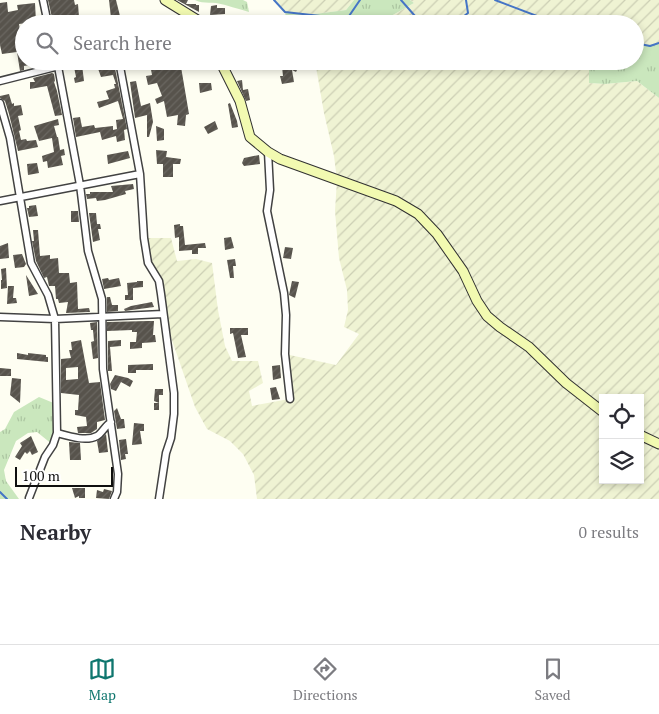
<!DOCTYPE html>
<style>
body{margin:0;font-family:"PT Serif",serif;background:#f2f2f3;color:#2b2b33}
.controls{position:absolute;right:15px;bottom:15px;display:grid;overflow:hidden;border-radius:0px;box-shadow:0 2px 8px #0003}
.controls button{width:45px;height:45px;display:grid;place-items:center;padding:0;border:0;border-bottom:1px solid #e1e1e2;background:#fff;color:#2b2b33;font:25px sans-serif}
.scale{position:absolute;left:15px;bottom:12px;width:98px;box-sizing:border-box;padding-left:5px;border:2px solid #0f0f0f;border-top:0;font-size:14px;line-height:18px;white-space:nowrap;color:#0f0f0f;-webkit-text-stroke:4px #fff;paint-order:stroke}
.list{margin:0;padding:0;list-style:none}
h2{display:flex;justify-content:space-between;align-items:center;height:65px;margin:0;padding:0 20px;font-size:21px}
h2 small{font-size:16px;font-weight:400;color:#7c7c81}
.icon{flex:none;width:28px;height:28px;fill:none;stroke:currentColor;stroke-width:2;stroke-linecap:round;stroke-linejoin:round}
.map{position:relative;flex:none;width:659px;height:499px;overflow:hidden}
.search{position:absolute;background:#fff;box-shadow:0 2px 8px #0003;left:15px;right:15px;top:15px;height:55px;display:flex;align-items:center;gap:12px;box-sizing:border-box;padding:0 18px;border-radius:28px;color:#7c7c81;font-size:19px}
.sheet{height:145px;background:#fff}
nav{display:flex;justify-content:space-around;align-items:center;box-sizing:border-box;height:70px;border-top:1px solid #e1e1e2;background:#fff;font-size:14px;color:#7c7c81}
nav a{display:grid;justify-items:center;gap:2px}
nav .on{color:#0f766e}
.map>svg:first-child{display:block}
.farmland{fill:url(#farmland-furrows);fill-rule:evenodd}
.grass{fill:url(#grass-tufts)}
.lines{fill:none;stroke-linecap:round;stroke-linejoin:round}
.stream{stroke:#4575c6;stroke-width:2}
.building{fill:url(#building-hatch);fill-rule:evenodd}
.street-casing{stroke:#424242;stroke-width:9}
.secondary-casing{stroke:#313131;stroke-width:11}
.street{stroke:#fff;stroke-width:6}
.secondary{stroke:#f2fab1;stroke-width:9}
</style>
<div class="map">
<svg width="659" height="499" viewBox="0 0 659 499">
<defs>
<pattern id="farmland-furrows" width="10" height="10" patternUnits="userSpaceOnUse" patternTransform="scale(1.25)"><rect width="10" height="10" fill="#eff3d3"/><path d="M-1 1l2-2M0 10L10 0M9 11l2-2" fill="none" stroke="#cccfb4"/></pattern>
<pattern id="grass-tufts" width="24" height="20" patternUnits="userSpaceOnUse" patternTransform="scale(1.25)"><rect width="24" height="20" fill="#cae7bd"/><path d="M3 7l-1-3M5 7V3M7 7l1-3M15 17l-1-3M17 17v-4M19 17l1-3" fill="none" stroke="#acc5a1"/></pattern>
<pattern id="building-hatch" width="6" height="6" patternUnits="userSpaceOnUse" patternTransform="scale(1.25)"><rect width="6" height="6" fill="#57534c"/><path d="M-1 1l2-2M0 6l6-6M5 7l2-2" fill="none" stroke="#6a6761"/></pattern>
</defs>
<rect width="100%" height="100%" fill="#fefef2"/>
<!-- farmland -->
<path class="farmland" d="M274 0H354L346 10 307 15 285 12Z
M410 0H659V43L650 46 635 43V24H558L548 21 549 24H377L414 3Z
M315 61H589V83L605 84 637 81 659 98V499H257L254 475 243 454 230 441 207 429 195 407 163 314 161 294 148 263 144 238H171L177 261 196 259 212 263 218 310 225 346 232 361H258L263 383 249 391 252 406 289 399 285 354 336 365 359 334 344 327 348 310 347 290 339 258 335 211 337 180 334 156 324 113ZM603 398H640V480H603Z"/>
<!-- grass -->
<path class="grass" d="M195 0H243L247 2 249 12C238 9 227 5 216 3 209 2 202 4 195 0Z
M354 0H410L414 3 377 24H287L285 12 307 15 346 10Z
M635 43 650 46 659 43V98L637 81 605 84 589 83V61H635Z
M39 397 56 404 53 445 37 432 28 433 16 441 4 470 6 481 19 499H0V432L5 429 14 412Z"/>
<g class="lines">
<!-- stream -->
<path class="stream" d="M274 0 285 12 347 19 360 0
M401 0 422 24
M495 0 558 24
M443 24 455 23 468 13 466 0
M635 43 650 46 659 43
M0 492 7 499"/>
</g>
<!-- building -->
<path class="building" d="M48 0H74L75 5 78 4 79 17 53 22Z
M109 0H116L122 24H95V22L111 18Z
M177 0H188L186 4H196V5H199V12Z
M7 2 8 12 18 10 17 5 35 3 36 22 19 24 21 37H16L19 50 24 49V61H41L42 65 35 67V64L24 66V70L20 71 17 52 2 54 0 45V3Z
M217 5V8H225V14L210 15 211 6Z
M236 15 249 19 247 24 235 22Z
M162 61H180L189 114 186 115 185 126 177 125 178 115 167 117 164 101 157 104 155 99 162 96 157 83 148 85 146 76 152 75 150 64Z
M103 62 104 66 114 63 127 129 124 130 125 140 117 142 116 136 102 140 100 132 76 137 73 118 80 117 82 127 94 125 95 128 113 126V130L117 129 116 120 123 119 118 101 99 108 97 102 109 99 106 91 115 88 114 84H116L113 75 101 77 96 63Z
M82 65 84 81 75 83 74 78 76 77 74 67Z
M299 66 296 72 292 70 294 82 282 84 280 76H283L282 67Z
M52 73 54 74 55 81 54 82 57 91 62 115 55 116 47 86 30 89V82H35L33 78Z
M242 80 243 90 248 89 250 100 246 101 237 81Z
M136 81 141 106 150 103 153 122 149 137H147V115L135 118 130 82Z
M199 83H211L212 90 200 93Z
M9 94 12 104 14 103V106L21 105 23 115 18 116 21 130 19 131 21 140 26 139 27 141 36 140 38 147 18 151 9 114 5 101 0 98V96Z
M230 103 237 121 238 127 232 128 228 104Z
M58 119 59 125 54 126 57 137H58L60 150 64 149 65 155 61 156 63 165 48 168 47 161 43 162 42 156 54 152 52 138 39 141 34 126Z
M215 121 218 129 208 134 204 127Z
M156 126 164 129V140L157 141Z
M156 150 167 151 166 157 181 159 180 164H173V177H163V164H157Z
M128 151 130 158 108 164 107 155Z
M259 155 260 164 244 166 242 163 244 158Z
M37 163 39 173 28 175 27 164Z
M133 184 134 189 125 191 126 194 105 200 97 201 96 198 87 199 86 194H90V192H113L111 186Z
M36 205 38 216 29 217 27 208H29V206Z
M71 211H78L79 222H71Z
M89 213H96L97 224H100L101 229H98L100 240 93 242Z
M180 224V226H183L185 245 205 243 206 248H198V254H192V250L179 251V237L175 238 174 225Z
M33 230H38L40 256 50 255V259L58 258 59 273H69L70 283 77 282 78 309 89 308 90 312 66 313 68 302 59 303 58 299H56L55 286H49L47 277 44 278 36 261 32 241H34Z
M231 237 234 248 225 250 224 238Z
M8 243 9 258 0 259V246Z
M285 247 293 248 291 259 283 258Z
M22 254 26 264 24 267 15 268 13 255Z
M235 259 236 266H233L234 278H230L227 260Z
M6 268 7 288 1 289V280H2L1 269Z
M26 275 38 294 29 296Z
M108 278 109 280 119 278 121 286 104 289 102 279Z
M137 281H143V287L133 288V300H125V295H128L127 283 137 282Z
M292 281 299 282 295 298 289 295Z
M8 286H14L13 298H16L17 303 7 304Z
M107 297H110L112 305H118V311L107 312Z
M152 302 154 307 125 311 124 309 131 306Z
M148 321H154L153 335H155L156 342 142 343V348L130 349V342H136L137 332H132V330L107 331V322Z
M97 322 98 358 93 359 91 342 94 341 93 330H91L90 323Z
M230 328H248V335H241L246 357 238 358 233 333 230 334Z
M81 340 89 383 100 382 105 420 97 422V429L91 433H78L77 427 87 426 86 417 75 415V410H78L79 395 61 393V359L71 358 69 350H72L71 342ZM78 367V379L66 380V368Z
M121 340V346L110 347 112 371H108V341Z
M17 353 28 355V353L46 355V357H48V362L17 359Z
M153 364V370H136V373H128V365Z
M280 365 281 378 273 380 272 366Z
M0 368 11 369V376H0Z
M115 375 128 378 133 381 130 387 121 382 116 391 111 389 110 384Z
M12 378 21 379 20 403 10 395Z
M276 387 280 399 272 400 270 388Z
M155 389H163V395H159V410H154V403H159L154 401Z
M117 408 121 419H124L125 428 117 429 114 411Z
M134 423 144 424V431H140L142 444 132 445Z
M106 434 108 452 99 453 97 441Z
M31 436 38 452 32 455 30 451 27 454 25 452 20 460 15 457 22 446 20 443Z
M126 439 128 454H125L126 459 121 460 119 440Z
M69 442 80 443 81 460H70Z
M72 488H85V498H79V496L75 498Z
M104 489 112 491 109 499 96 498 97 490 103 492Z"/>
<g class="lines">
<!-- street casing -->
<g class="street-casing">
<path id="street" d="M43 0 48 24
M57 61 80 185 88 251 102 299 103 369 118 474 117 492 114 499
M119 61 140 174 144 238 148 263 159 281 161 294 174 393V414L171 438 166 453 159 499
M0 81 79 61
M0 103 10 138 31 263 48 295 55 319 57 433 53 445 45 457 29 498
M268 152 270 190 267 211 284 293 286 315 285 354 290 399
M0 201 140 174
M0 317 55 319 163 314
M57 433C68 436 86 442 97 436 101 434 105 426 111 422"/>
</g>
<!-- secondary casing -->
<g class="secondary-casing">
<path id="secondary" d="M165 0 199 21 201 24
M220 61 240 101 250 137 268 152 280 159 396 201 418 214 437 234 463 271 477 301 487 316 500 327 529 347 566 383 603 412
M640 435 659 444"/>
</g>
<!-- street -->
<use href="#street" class="street"/>
<!-- secondary -->
<use href="#secondary" class="secondary"/>
</g>
</svg>
<div class="controls">
<button><svg class="icon" aria-label="locate" viewBox="0 0 24 24"><circle cx="12" cy="12" r="6"/><path d="M12 2v4M12 18v4M2 12h4M18 12h4"/></svg></button>
<button><svg class="icon" aria-label="layers" viewBox="0 0 24 24"><path d="M12 4l9 5-9 5-9-5zM3 14l9 5 9-5"/></svg></button>
</div>
<div class="scale">100 m</div>
<div class="search"><svg class="icon" aria-label="search" viewBox="0 0 24 24"><circle cx="10" cy="10" r="6"/><path d="M15 15l6 6"/></svg>Search here</div>
</div>
<section class="sheet">
<h2>Nearby<small>0 results</small></h2>
<ul class="list">
</ul>
</section>
<nav>
<a class="on"><svg class="icon" aria-label="map" viewBox="0 0 24 24"><path d="M3 6l6-2 6 2 6-2v14l-6 2-6-2-6 2zM9 4v14M15 6v14"/></svg>Map</a>
<a><svg class="icon" aria-label="directions" viewBox="0 0 24 24"><path d="M12 3l9 9-9 9-9-9zM9 14v-3h6M13 9l2 2-2 2"/></svg>Directions</a>
<a><svg class="icon" aria-label="saved" viewBox="0 0 24 24"><path d="M7 4h10v16l-5-4-5 4z"/></svg>Saved</a>
</nav>
